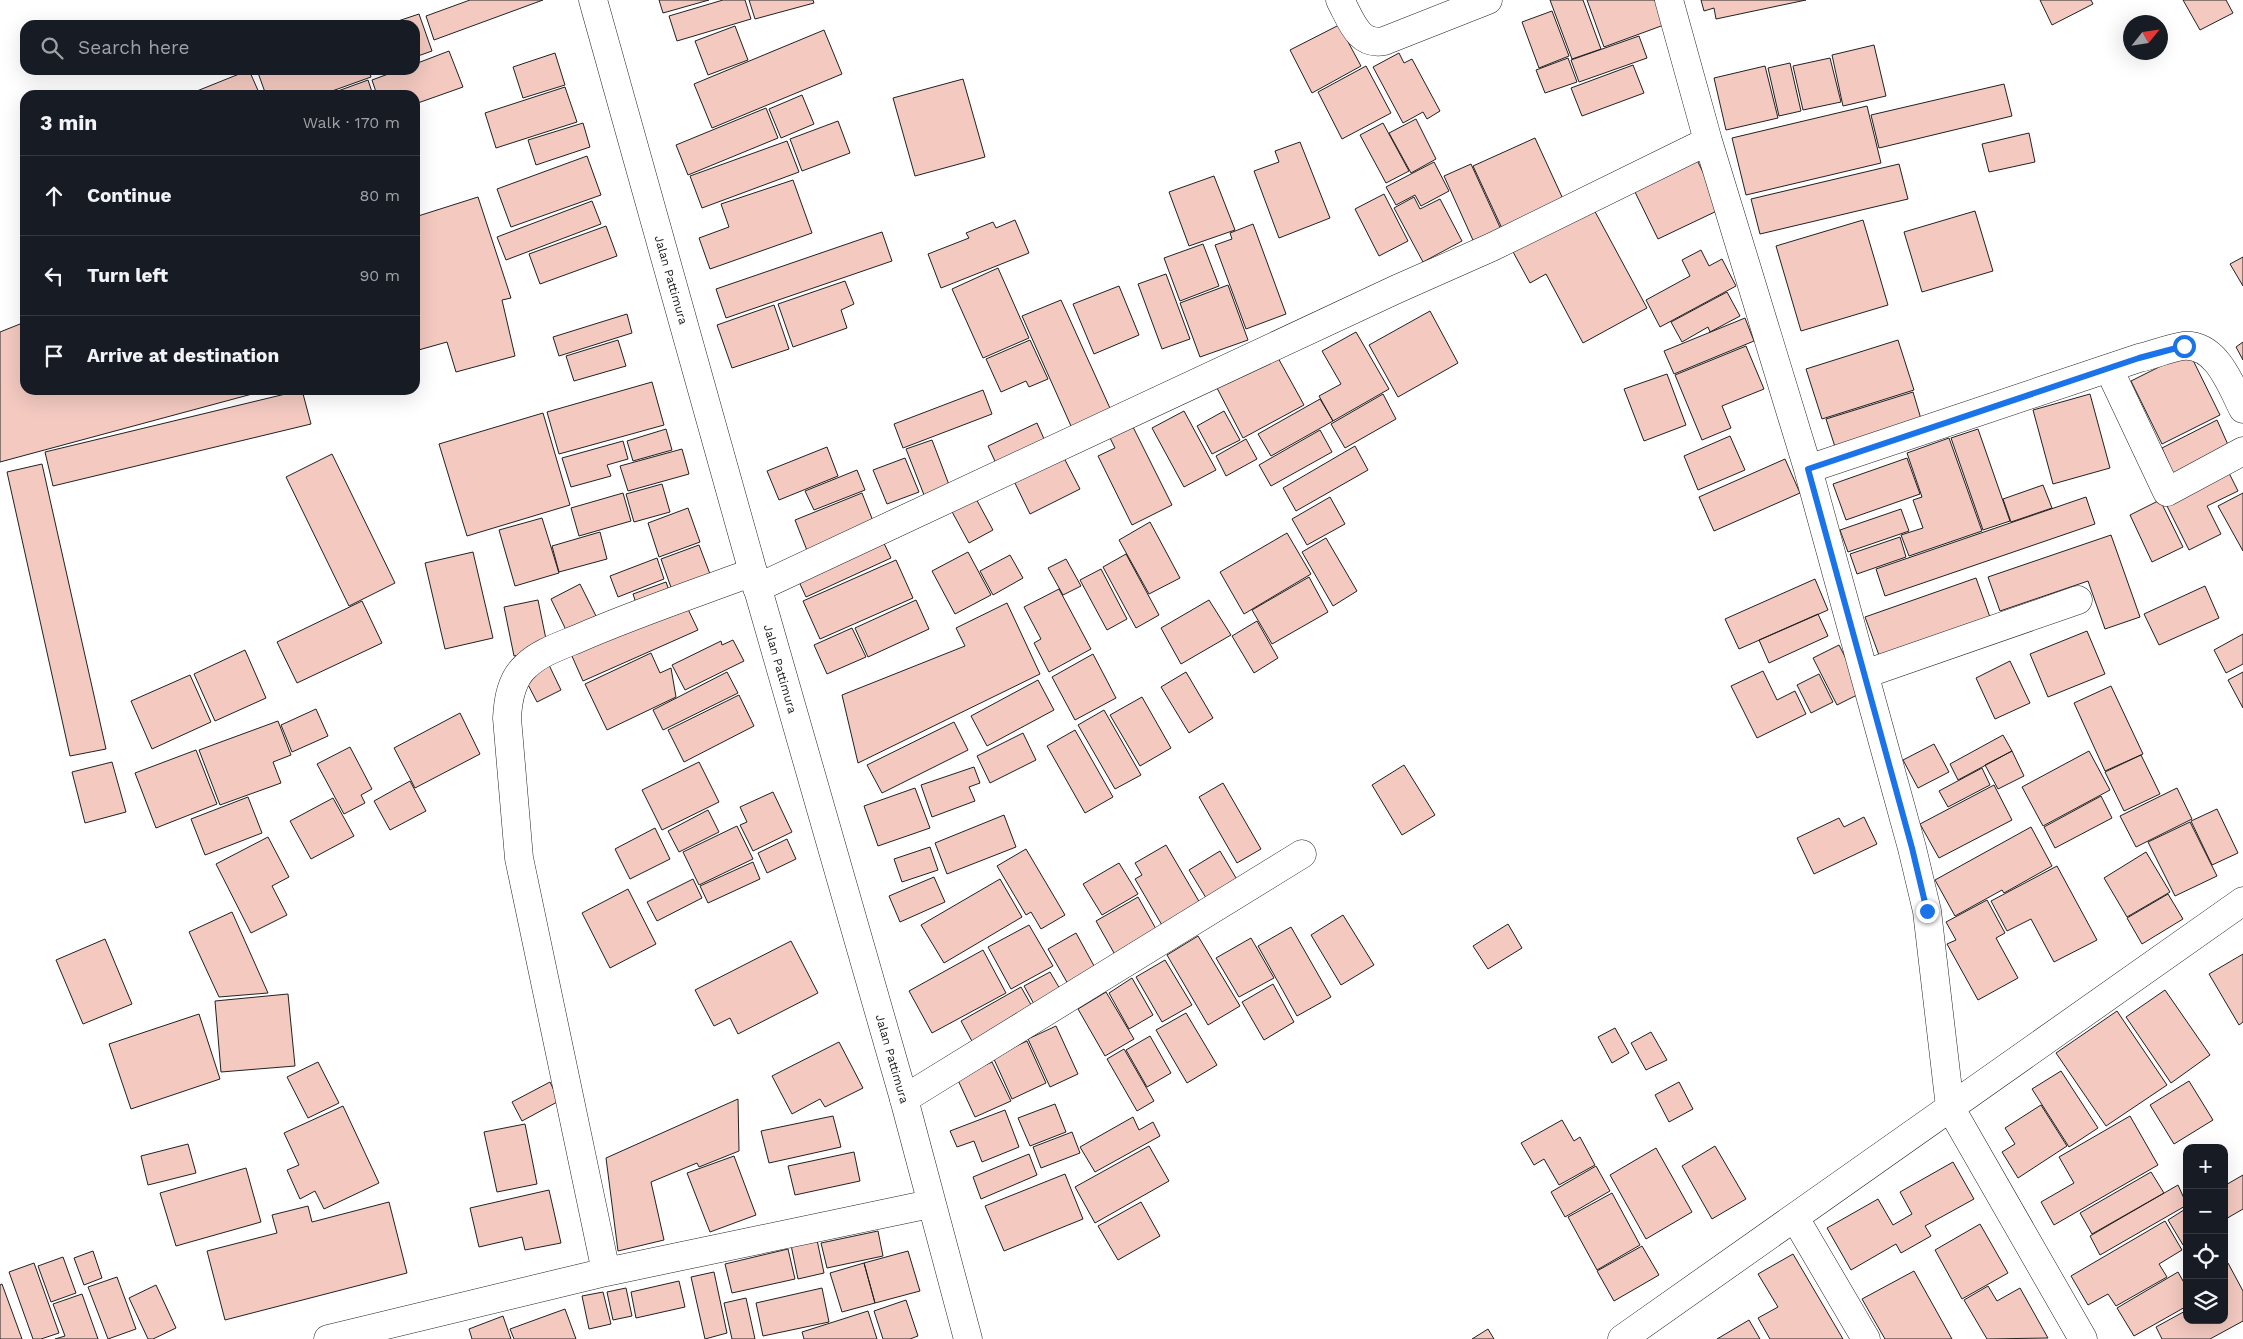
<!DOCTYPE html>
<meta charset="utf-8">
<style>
body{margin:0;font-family:"Work Sans",sans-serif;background:#20242c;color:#f1f3f6}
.controls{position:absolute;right:15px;bottom:15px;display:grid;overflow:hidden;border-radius:10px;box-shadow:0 5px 20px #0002}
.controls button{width:45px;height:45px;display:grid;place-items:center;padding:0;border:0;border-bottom:1px solid #363941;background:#171b24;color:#f1f3f6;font:25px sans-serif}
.compass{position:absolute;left:2123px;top:15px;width:45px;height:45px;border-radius:50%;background:#171b24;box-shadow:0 5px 20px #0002;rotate:60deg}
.stop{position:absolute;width:15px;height:15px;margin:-11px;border:4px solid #1a73e8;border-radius:50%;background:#fff}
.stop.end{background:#1a73e8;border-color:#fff;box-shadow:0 1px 5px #0008}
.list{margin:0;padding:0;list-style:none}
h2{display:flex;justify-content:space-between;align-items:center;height:65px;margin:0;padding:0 20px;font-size:21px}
h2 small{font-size:16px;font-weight:400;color:#9ea1a6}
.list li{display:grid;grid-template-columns:32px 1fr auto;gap:15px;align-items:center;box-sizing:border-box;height:80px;padding:0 20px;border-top:1px solid #363941}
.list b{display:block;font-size:19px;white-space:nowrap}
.list em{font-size:16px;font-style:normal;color:#9ea1a6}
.icon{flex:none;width:28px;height:28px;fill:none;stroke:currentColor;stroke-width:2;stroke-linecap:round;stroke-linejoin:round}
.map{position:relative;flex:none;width:2243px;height:1339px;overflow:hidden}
.search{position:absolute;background:#171b24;box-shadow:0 5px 20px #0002;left:20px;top:20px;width:400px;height:55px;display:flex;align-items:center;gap:12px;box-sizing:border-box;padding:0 18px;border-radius:15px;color:#9ea1a6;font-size:19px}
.panel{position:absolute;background:#171b24;box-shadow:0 5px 20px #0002;left:20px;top:90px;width:400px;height:305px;border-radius:15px}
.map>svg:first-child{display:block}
.building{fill:#f3c9c0;stroke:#222}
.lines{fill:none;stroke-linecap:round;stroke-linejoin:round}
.minor-casing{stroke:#222;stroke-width:29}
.trunk-casing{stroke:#222;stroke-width:29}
.minor{stroke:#fff;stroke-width:28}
.trunk{stroke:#fff;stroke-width:28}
.route{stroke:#1a73e8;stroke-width:6}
.labels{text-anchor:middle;stroke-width:4;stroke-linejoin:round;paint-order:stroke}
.street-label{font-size:12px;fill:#222;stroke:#fff}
</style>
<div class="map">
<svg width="2243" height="1339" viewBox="0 0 2243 1339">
<rect width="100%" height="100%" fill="#fff"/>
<!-- building -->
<path class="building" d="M470 0H543L434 40 426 16Z
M659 0H709L663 13Z
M723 0H745L751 19 677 41 669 16Z
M749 0H813L814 3 755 19Z
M1550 0H1583L1601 49 1572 59Z
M1587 0H1663L1672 22 1604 47Z
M1701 0H1806L1716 19 1714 8 1704 11Z
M2040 0H2091L2093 4 2052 25Z
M2183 0H2226L2233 13 2200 30Z
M1552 11 1569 56 1539 68 1522 22Z
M419 14 432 51 415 57V25H386Z
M1339 25 1361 66 1312 93 1290 50Z
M735 26 748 60 708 75 695 41Z
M824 30 842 74 712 128 694 84Z
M1639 36 1647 58 1579 82 1571 60Z
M1874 45 1886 96 1843 106 1832 55Z
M449 51 463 87 415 104V95H377L372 80 399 70H415V64Z
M555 53 565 85 523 98 513 67Z
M1399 53 1404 63 1412 59 1440 111 1427 119 1423 112 1403 123 1373 67Z
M1568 58 1577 82 1545 93 1536 70Z
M1830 58 1841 102 1803 110 1793 66Z
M1790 63 1801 111 1779 116 1768 68Z
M1633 65 1644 93 1582 116 1571 88Z
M1366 66 1391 113 1342 139 1318 92Z
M1765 66 1778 118 1726 130 1714 78Z
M249 70 260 95H187Z
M257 70H369L371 77 321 95H266Z
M963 79 985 157 915 176 893 98Z
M368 80 373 95H327Z
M2004 84 2012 116 1879 148 1871 115Z
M565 87 577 122 496 148 485 113Z
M802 95 814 124 781 138 769 109Z
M1867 106 1881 163 1746 195 1732 138Z
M766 108 778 138 688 175 676 145Z
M1416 119 1436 159 1411 173 1389 133Z
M838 121 850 153 802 171 790 139Z
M583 123 590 147 536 165 528 140Z
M1383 123 1409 171 1386 183 1360 135Z
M2029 133 2035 162 1989 172 1982 144Z
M1535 138 1563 199 1506 237 1473 166Z
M787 141 799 172 702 208 690 176Z
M1300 142 1330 218 1279 238 1254 171 1279 162 1275 151Z
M587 156 601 195 511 227 497 189Z
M1697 160 1721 209 1658 239 1634 190Z
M1434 162 1449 191 1421 206 1415 195 1396 205 1386 187Z
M1471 164 1504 236 1477 249 1444 176Z
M1899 164 1908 199 1760 234 1751 199Z
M1214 176 1235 230 1189 246 1169 192Z
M793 180 812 233 710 269 699 238 729 227 721 204Z
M1384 194 1408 241 1379 256 1355 209Z
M478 197 511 298 502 300 515 356 456 372 447 342 415 351V217Z
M1414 197 1420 209 1440 199 1462 241 1423 262 1394 208Z
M592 201 601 224 506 260 497 237Z
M1592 206 1647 308 1583 343 1546 274 1530 283 1512 250Z
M1975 211 1993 271 1922 292 1904 232Z
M1015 220 1029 253 941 288 928 254 969 238 966 233 993 222 996 228Z
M1863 220 1888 305 1801 331 1776 246Z
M1253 224 1286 314 1246 329 1215 245 1232 239 1230 233Z
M606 226 617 256 540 284 529 254Z
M882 232 892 261 726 318 716 289Z
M1203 244 1219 286 1180 301 1164 258Z
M1701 250 1709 266 1722 259 1736 286 1660 327 1646 300 1690 276 1682 260Z
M2243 257V286L2230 264Z
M998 268 1029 338 983 358 952 289Z
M1166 274 1190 339 1162 349 1138 284Z
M845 281 854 304 841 310 847 328 793 347 778 304Z
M1228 285 1248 340 1200 357 1180 303Z
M1119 286 1139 335 1094 354 1073 304Z
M1727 292 1740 316 1710 332 1708 327 1682 342 1671 322Z
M1061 300 1114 417 1075 435 1022 316Z
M774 305 789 349 732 368 717 325Z
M1430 311 1458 363 1398 397 1369 345Z
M627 314 632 333 559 356 553 337Z
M1745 318 1754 341 1674 374 1664 351Z
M25 322V390H267L0 462V332Z
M1356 332 1389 389 1333 421 1319 396 1341 384 1322 351Z
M618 340 626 366 574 381 566 356Z
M1030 340 1048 379 1029 387 1026 381 1001 392 986 359Z
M1898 340 1914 390 1822 419 1806 369Z
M2243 342V360L2236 347Z
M1746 346 1764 389 1722 406 1731 428 1702 440 1675 375Z
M2189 352 2220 415 2162 444 2131 381Z
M1277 356 1304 405 1243 438 1217 388Z
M1667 374 1686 425 1644 441 1624 389Z
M652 382 664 425 559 454 547 412Z
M302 390 311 424 53 486 45 452Z
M983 390 992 414 903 448 894 424Z
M1913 392 1924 429 1838 456 1826 419Z
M1383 394 1396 419 1345 448 1331 424Z
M2090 394 2110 468 2053 484 2033 410Z
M1320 399 1333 421 1271 456 1258 434Z
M1184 411 1216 470 1184 487 1152 428Z
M1224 411 1240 440 1212 454 1197 426Z
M543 413 570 505 467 536 439 444Z
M2217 420 2233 456 2177 483 2162 448Z
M1037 423 1048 448 999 470 988 446Z
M1131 423 1172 505 1132 525 1098 456 1115 448 1108 434Z
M666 429 672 450 633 461 627 441Z
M1978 429 2010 521 1983 530 1951 438Z
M1320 430 1332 452 1271 486 1259 465Z
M1730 436 1745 470 1698 490 1684 456Z
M1949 438 1982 531 1909 556 1901 535 1923 528 1913 500 1922 497 1907 453Z
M1246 439 1257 459 1226 476 1216 456Z
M932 440 951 490 926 500 906 449Z
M623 441 628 459 607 465 611 476 571 487 562 458Z
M1355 446 1368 470 1296 511 1283 488Z
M827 447 838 476 779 500 767 471Z
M682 449 689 474 628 491 620 466Z
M1061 452 1080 489 1030 514 1012 477Z
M332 454 395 583 349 606 286 477Z
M905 458 919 492 887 504 873 470Z
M1907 458 1920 494 1846 520 1833 484Z
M1785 459 1800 493 1714 531 1699 497Z
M42 464 106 749 70 756 7 472Z
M2226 467 2238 491 2207 506 2221 534 2189 550 2163 498Z
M857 470 865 490 814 510 805 491Z
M662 484 670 512 634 522 626 494Z
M2043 485 2052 508 2011 522 2003 499Z
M623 493 631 521 579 536 571 508Z
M862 493 875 526 808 553 795 520Z
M2243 493V551L2218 506Z
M974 495 993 530 969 543 950 508Z
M1330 497 1345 524 1307 545 1292 519Z
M2086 497 2095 524 1885 596 1876 569Z
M2160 500 2183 547 2152 562 2130 515Z
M688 508 700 542 659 557 648 523Z
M1901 509 1909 531 1848 552 1840 530Z
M542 518 559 573 515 586 499 530Z
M1150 522 1180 578 1149 594 1119 540Z
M600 532 607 559 559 572 552 546Z
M1287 533 1311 574 1244 614 1220 572Z
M880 535 891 558 806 597 795 573Z
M2111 535 2140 617 2105 629 2088 581 2000 611 1988 577Z
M1900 537 1906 557 1857 574 1850 554Z
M1326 538 1357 591 1333 606 1302 552Z
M699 545 713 582 674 596 661 559Z
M473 552 493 638 445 649 425 563Z
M968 552 991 595 955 614 932 571Z
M1126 554 1159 615 1136 628 1103 567Z
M1010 555 1023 578 993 595 980 571Z
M657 558 664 579 618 597 610 576Z
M1066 559 1081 586 1063 595 1048 568Z
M896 560 913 598 820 639 803 601Z
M1101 569 1127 619 1107 630 1080 580Z
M1309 577 1328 612 1272 644 1252 610Z
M1976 578 1991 620 1880 658 1865 617Z
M1815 579 1828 610 1739 649 1725 619Z
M666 582 671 596 638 609 633 594Z
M580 584 596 616 566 630 551 599Z
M2205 586 2219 618 2159 645 2144 614Z
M1059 589 1091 649 1049 672 1034 643 1041 639 1024 607Z
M538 600 548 649 514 656 504 607Z
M916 600 929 629 868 657 855 628Z
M1209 600 1231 635 1181 664 1161 628Z
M362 601 382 643 297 683 277 642Z
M685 603 698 630 583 681 571 654Z
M1007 603 1040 674 858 763 842 695 965 646 956 628Z
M1818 614 1828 636 1769 663 1759 640Z
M1257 621 1278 658 1254 673 1232 636Z
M852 628 866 657 827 674 814 645Z
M2087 631 2105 674 2048 697 2030 654Z
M2243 634V664L2226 673 2214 650Z
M733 640 744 661 685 690 672 665 721 641 722 645Z
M1839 645 1863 692 1837 705 1813 658Z
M245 650 266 698 215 721 194 674Z
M651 653 660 673 671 668 676 697 607 730 585 684Z
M1093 654 1116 698 1075 720 1052 677Z
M2010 661 2030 703 1995 719 1976 678Z
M549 665 561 690 537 702 524 677Z
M1763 671 1777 700 1795 691 1806 714 1757 738 1731 686Z
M727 672 738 693 663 730 653 710Z
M1186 672 1213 718 1189 733 1161 687Z
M2243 672V708L2228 680Z
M1819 674 1833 702 1811 713 1797 685Z
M190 675 211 722 152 749 131 701Z
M1038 680 1054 710 987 746 971 716Z
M2111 686 2143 754 2105 771 2074 703Z
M739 695 754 726 684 762 668 730Z
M1142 697 1171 748 1140 766 1110 715Z
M316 709 328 736 292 752 281 725Z
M1104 710 1141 775 1115 789 1078 725Z
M460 713 480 754 415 788 394 748Z
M278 721 291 755 273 762 281 783 220 805 199 750Z
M954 722 968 750 882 793 867 765Z
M1075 730 1113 797 1085 813 1047 746Z
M1023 733 1036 760 990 783 977 756Z
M2003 735 2012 751 1958 780 1950 764Z
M1934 744 1949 772 1918 788 1903 760Z
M350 747 372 789 361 795 365 803 344 814 317 764Z
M196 750 217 804 156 828 135 773Z
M2012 751 2024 776 1998 789 1985 765Z
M2089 751 2110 790 2043 826 2022 787Z
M2141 755 2160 794 2124 811 2105 772Z
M112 762 126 812 85 823 72 772Z
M699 762 719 802 662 830 642 790Z
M1404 765 1435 815 1402 835 1372 785Z
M974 767 980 783 969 787 975 801 932 817 921 785Z
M1982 768 1990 785 1948 807 1939 791Z
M410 781 426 811 390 830 374 801Z
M1223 783 1261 849 1237 863 1199 797Z
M1994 785 2012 820 1939 858 1920 824Z
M915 788 930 828 878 846 864 806Z
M2177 788 2192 819 2136 847 2120 816Z
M773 792 792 832 753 851 740 825 747 822 740 807Z
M2101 796 2112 818 2055 848 2044 827Z
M248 797 262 833 205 855 191 819Z
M333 798 354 836 311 859 290 821Z
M2217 809 2238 853 2212 865 2191 821Z
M708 810 719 832 679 852 668 831Z
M1004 815 1016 847 947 874 935 843Z
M1864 817 1877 844 1814 874 1797 838 1839 818 1844 827Z
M2190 822 2217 876 2175 896 2148 842Z
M737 826 753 859 699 885 683 852Z
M2031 827 2052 866 2004 893 2002 890 1955 916 1935 880Z
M655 828 670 859 630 879 615 849Z
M268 837 289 877 272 886 287 915 251 933 216 864Z
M787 839 796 859 767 873 758 853Z
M1166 845 1204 910 1166 932 1135 879 1142 875 1135 863Z
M930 847 938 870 902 882 894 859Z
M1026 849 1065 915 1041 929 1031 912 1026 915 997 866Z
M1220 851 1242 888 1211 906 1189 870Z
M2146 852 2170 892 2127 917 2104 878Z
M753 862 760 879 708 903 700 886Z
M1119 863 1138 894 1102 915 1083 884Z
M2057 866 2097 940 2054 962 2031 919 2007 931 1991 901Z
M934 877 945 902 900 922 889 896Z
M693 879 702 898 657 921 647 902Z
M1000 879 1022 917 944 963 921 925Z
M628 889 656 944 610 968 582 913Z
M2168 894 2183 919 2142 944 2127 918Z
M1138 897 1160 936 1118 960 1096 921Z
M1987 900 2005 933 1996 938 2018 978 1978 1000 1947 944 1956 940 1946 922Z
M232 912 268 993 219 997 189 932Z
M1343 915 1374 965 1341 985 1311 935Z
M1508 924 1522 948 1488 969 1473 946Z
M1029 925 1053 966 1011 989 988 947Z
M1291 927 1331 997 1297 1016 1258 946Z
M1076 933 1099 975 1072 991 1048 949Z
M1198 936 1240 1006 1208 1025 1167 955Z
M1251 938 1274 978 1239 997 1216 958Z
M105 939 132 1004 83 1024 56 960Z
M791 941 818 993 738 1034 730 1018 714 1026 695 990Z
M983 950 1006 993 932 1033 909 991Z
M2243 954V1022L2239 1025 2209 974Z
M1165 960 1192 1005 1162 1022 1136 977Z
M1050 972 1060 989 1034 1004 1024 986Z
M1132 978 1153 1015 1129 1029 1109 993Z
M1273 984 1294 1022 1264 1040 1242 1002Z
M1021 987 1034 1010 973 1043 961 1021Z
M2165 990 2210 1055 2171 1083 2126 1017Z
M1106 992 1134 1039 1105 1056 1078 1009Z
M288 994 295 1066 221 1072 215 1001Z
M2117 1011 2167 1085 2106 1126 2056 1053Z
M1186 1013 1217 1065 1187 1083 1156 1030Z
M199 1014 220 1079 131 1109 109 1044Z
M1056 1026 1078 1074 1050 1087 1028 1039Z
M1615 1028 1629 1053 1612 1063 1598 1037Z
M1651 1032 1667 1060 1646 1070 1631 1043Z
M1150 1036 1171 1073 1147 1087 1126 1050Z
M1027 1041 1046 1083 1012 1099 993 1057Z
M839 1042 863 1088 825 1107 820 1099 792 1114 772 1076Z
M1124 1049 1154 1101 1137 1111 1107 1059Z
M318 1062 339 1103 308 1118 287 1077Z
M992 1062 1011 1101 975 1117 957 1078Z
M2061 1071 2098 1128 2069 1147 2032 1089Z
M2189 1081 2213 1120 2174 1144 2150 1105Z
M550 1082 559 1101 522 1121 512 1102Z
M1679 1082 1693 1109 1669 1122 1655 1095Z
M738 1099 739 1151 699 1167 697 1163 651 1182 664 1240 618 1251 606 1158Z
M1055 1104 1066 1132 1030 1146 1018 1118Z
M2041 1105 2067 1146 2018 1178 2002 1152 2015 1144 2005 1128Z
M343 1106 379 1183 324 1209 315 1191 300 1199 287 1170 299 1165 284 1133Z
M1005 1110 1019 1147 982 1162 974 1141 957 1147 950 1131Z
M833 1116 841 1147 769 1163 761 1131Z
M2130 1116 2158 1165 2054 1225 2041 1202 2074 1183 2059 1157Z
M1133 1117 1139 1130 1153 1122 1160 1136 1095 1172 1080 1147Z
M1562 1120 1574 1141 1580 1137 1595 1165 1559 1185 1544 1159 1534 1165 1521 1143Z
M525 1124 537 1184 497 1192 484 1132Z
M1072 1132 1080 1153 1041 1168 1033 1147Z
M188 1144 196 1173 148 1185 141 1156Z
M1149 1146 1169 1181 1095 1223 1075 1187Z
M1715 1146 1746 1199 1712 1219 1682 1166Z
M1656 1148 1692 1212 1646 1239 1610 1175Z
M854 1152 860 1181 795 1195 788 1166Z
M1029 1154 1037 1175 981 1199 973 1177Z
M734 1156 756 1215 710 1232 687 1173Z
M1953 1162 1974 1199 1925 1226 1931 1236 1901 1253 1896 1244 1851 1270 1827 1228 1878 1199 1893 1225 1912 1214 1900 1192Z
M1596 1166 1610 1191 1565 1217 1551 1192Z
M246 1168 261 1222 176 1246 160 1193Z
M2151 1172 2164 1193 2092 1234 2080 1213Z
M1065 1174 1083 1219 1004 1251 985 1206Z
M2243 1175V1209L2224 1220V1186Z
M2178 1185 2187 1205 2100 1255 2090 1236Z
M549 1190 561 1243 525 1250 522 1237 479 1247 470 1208Z
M1612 1193 1640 1245 1597 1270 1568 1217Z
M389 1202 407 1273 225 1320 207 1251 277 1233 272 1215 308 1206 312 1222Z
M1141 1202 1160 1236 1118 1260 1098 1226Z
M2187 1208V1242L2183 1245 2168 1220Z
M2165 1221 2182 1250 2159 1264 2167 1277 2116 1306 2108 1294 2088 1305 2071 1276Z
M1980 1224 2008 1273 1962 1299 1935 1250Z
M878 1231 883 1256 827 1268 821 1243Z
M817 1240 824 1273 798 1279 791 1245Z
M1642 1246 1659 1275 1614 1301 1597 1271Z
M788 1249 795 1279 732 1293 725 1264Z
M93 1251 102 1278 84 1285 74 1258Z
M908 1251 920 1291 875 1303 864 1263Z
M1793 1254 1843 1339H1770L1758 1318 1778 1307 1758 1274Z
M63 1257 76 1293 51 1302 38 1266Z
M34 1263 59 1333 41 1339H33L9 1272Z
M864 1263 875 1303 842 1312 830 1273Z
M2228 1263 2243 1291V1321L2210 1339H2162L2156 1327 2187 1310V1320H2224V1265Z
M1914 1271 1952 1339H1885L1862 1299Z
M714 1272 727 1333 705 1339 691 1277Z
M2178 1272 2187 1288V1306L2134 1336 2117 1308Z
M117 1277 136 1329 108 1339 88 1287Z
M679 1281 685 1307 636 1318 631 1292Z
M2 1284 22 1339H0V1285Z
M156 1285 176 1328 153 1339H148L129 1298Z
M1988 1286 1997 1301 2020 1288 2048 1338 1987 1339 1964 1300Z
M626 1288 632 1316 613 1320 607 1292Z
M822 1288 829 1322 763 1336 756 1303Z
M603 1292 611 1324 589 1329 582 1296Z
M82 1294 98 1339H55L65 1336 53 1304Z
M746 1298 755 1339H732L724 1303Z
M906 1300 918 1336 910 1339H883L874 1311Z
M565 1309 576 1339H514L510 1329Z
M868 1311 877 1339H804L802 1332Z
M503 1316 511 1339H472L469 1329Z
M1749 1320 1760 1339H1717Z
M1488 1329 1494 1339H1472Z"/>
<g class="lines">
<!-- minor casing -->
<g class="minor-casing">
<path id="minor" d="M1340 0C1351 20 1358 46 1384 41L1488 0
M1669 0 1708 141 1808 469 1912 848 1927 911 1950 1107 2083 1339
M2109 369 2167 492 2243 451
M1808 469 2139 358C2153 355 2169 348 2183 346 2217 343 2231 386 2243 409
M757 588 1397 289 1492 247 1708 141
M1865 674 2078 600
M904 1099 1302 854
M1795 1218 1866 1339
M606 1272 519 858 507 718C508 700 511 679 526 666 539 653 560 646 577 639 634 614 694 594 753 572
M328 1339 606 1272 930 1204
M1622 1339 2243 901"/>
</g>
<!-- trunk casing -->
<g class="trunk-casing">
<path id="trunk" d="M593 0 753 572 904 1099 968 1339"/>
</g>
<!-- minor -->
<use href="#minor" class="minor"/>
<!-- trunk -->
<use href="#trunk" class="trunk"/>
</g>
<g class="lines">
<!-- route -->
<path class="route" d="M1927 911 1912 848 1808 469 2139 358 2184 346"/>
</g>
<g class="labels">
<!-- street labels -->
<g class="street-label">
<text transform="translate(671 280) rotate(74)" y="4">Jalan Pattimura</text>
<text transform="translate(780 669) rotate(74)" y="4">Jalan Pattimura</text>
<text transform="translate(892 1059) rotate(74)" y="4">Jalan Pattimura</text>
</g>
</g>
</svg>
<div class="controls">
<button>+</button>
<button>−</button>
<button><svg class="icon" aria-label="locate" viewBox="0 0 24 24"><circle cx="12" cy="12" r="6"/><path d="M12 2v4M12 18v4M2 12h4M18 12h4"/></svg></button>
<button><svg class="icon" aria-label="layers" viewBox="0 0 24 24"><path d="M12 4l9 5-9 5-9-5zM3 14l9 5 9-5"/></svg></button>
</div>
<svg class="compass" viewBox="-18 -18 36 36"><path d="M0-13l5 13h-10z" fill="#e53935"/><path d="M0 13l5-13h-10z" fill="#9ea1a6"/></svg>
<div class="stop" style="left:2184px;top:346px"></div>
<div class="stop end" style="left:1927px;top:911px"></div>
<div class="search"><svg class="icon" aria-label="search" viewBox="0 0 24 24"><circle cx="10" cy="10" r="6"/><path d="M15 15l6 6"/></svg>Search here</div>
<section class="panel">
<h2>3 min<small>Walk · 170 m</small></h2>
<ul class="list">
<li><svg class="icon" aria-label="ahead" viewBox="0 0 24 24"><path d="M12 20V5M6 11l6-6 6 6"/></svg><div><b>Continue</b></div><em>80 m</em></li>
<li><svg class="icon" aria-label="left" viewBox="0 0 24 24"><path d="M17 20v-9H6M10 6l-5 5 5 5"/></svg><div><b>Turn left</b></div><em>90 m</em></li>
<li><svg class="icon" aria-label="arrive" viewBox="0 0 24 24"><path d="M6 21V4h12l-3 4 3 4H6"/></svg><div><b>Arrive at destination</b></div></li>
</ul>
</section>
</div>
